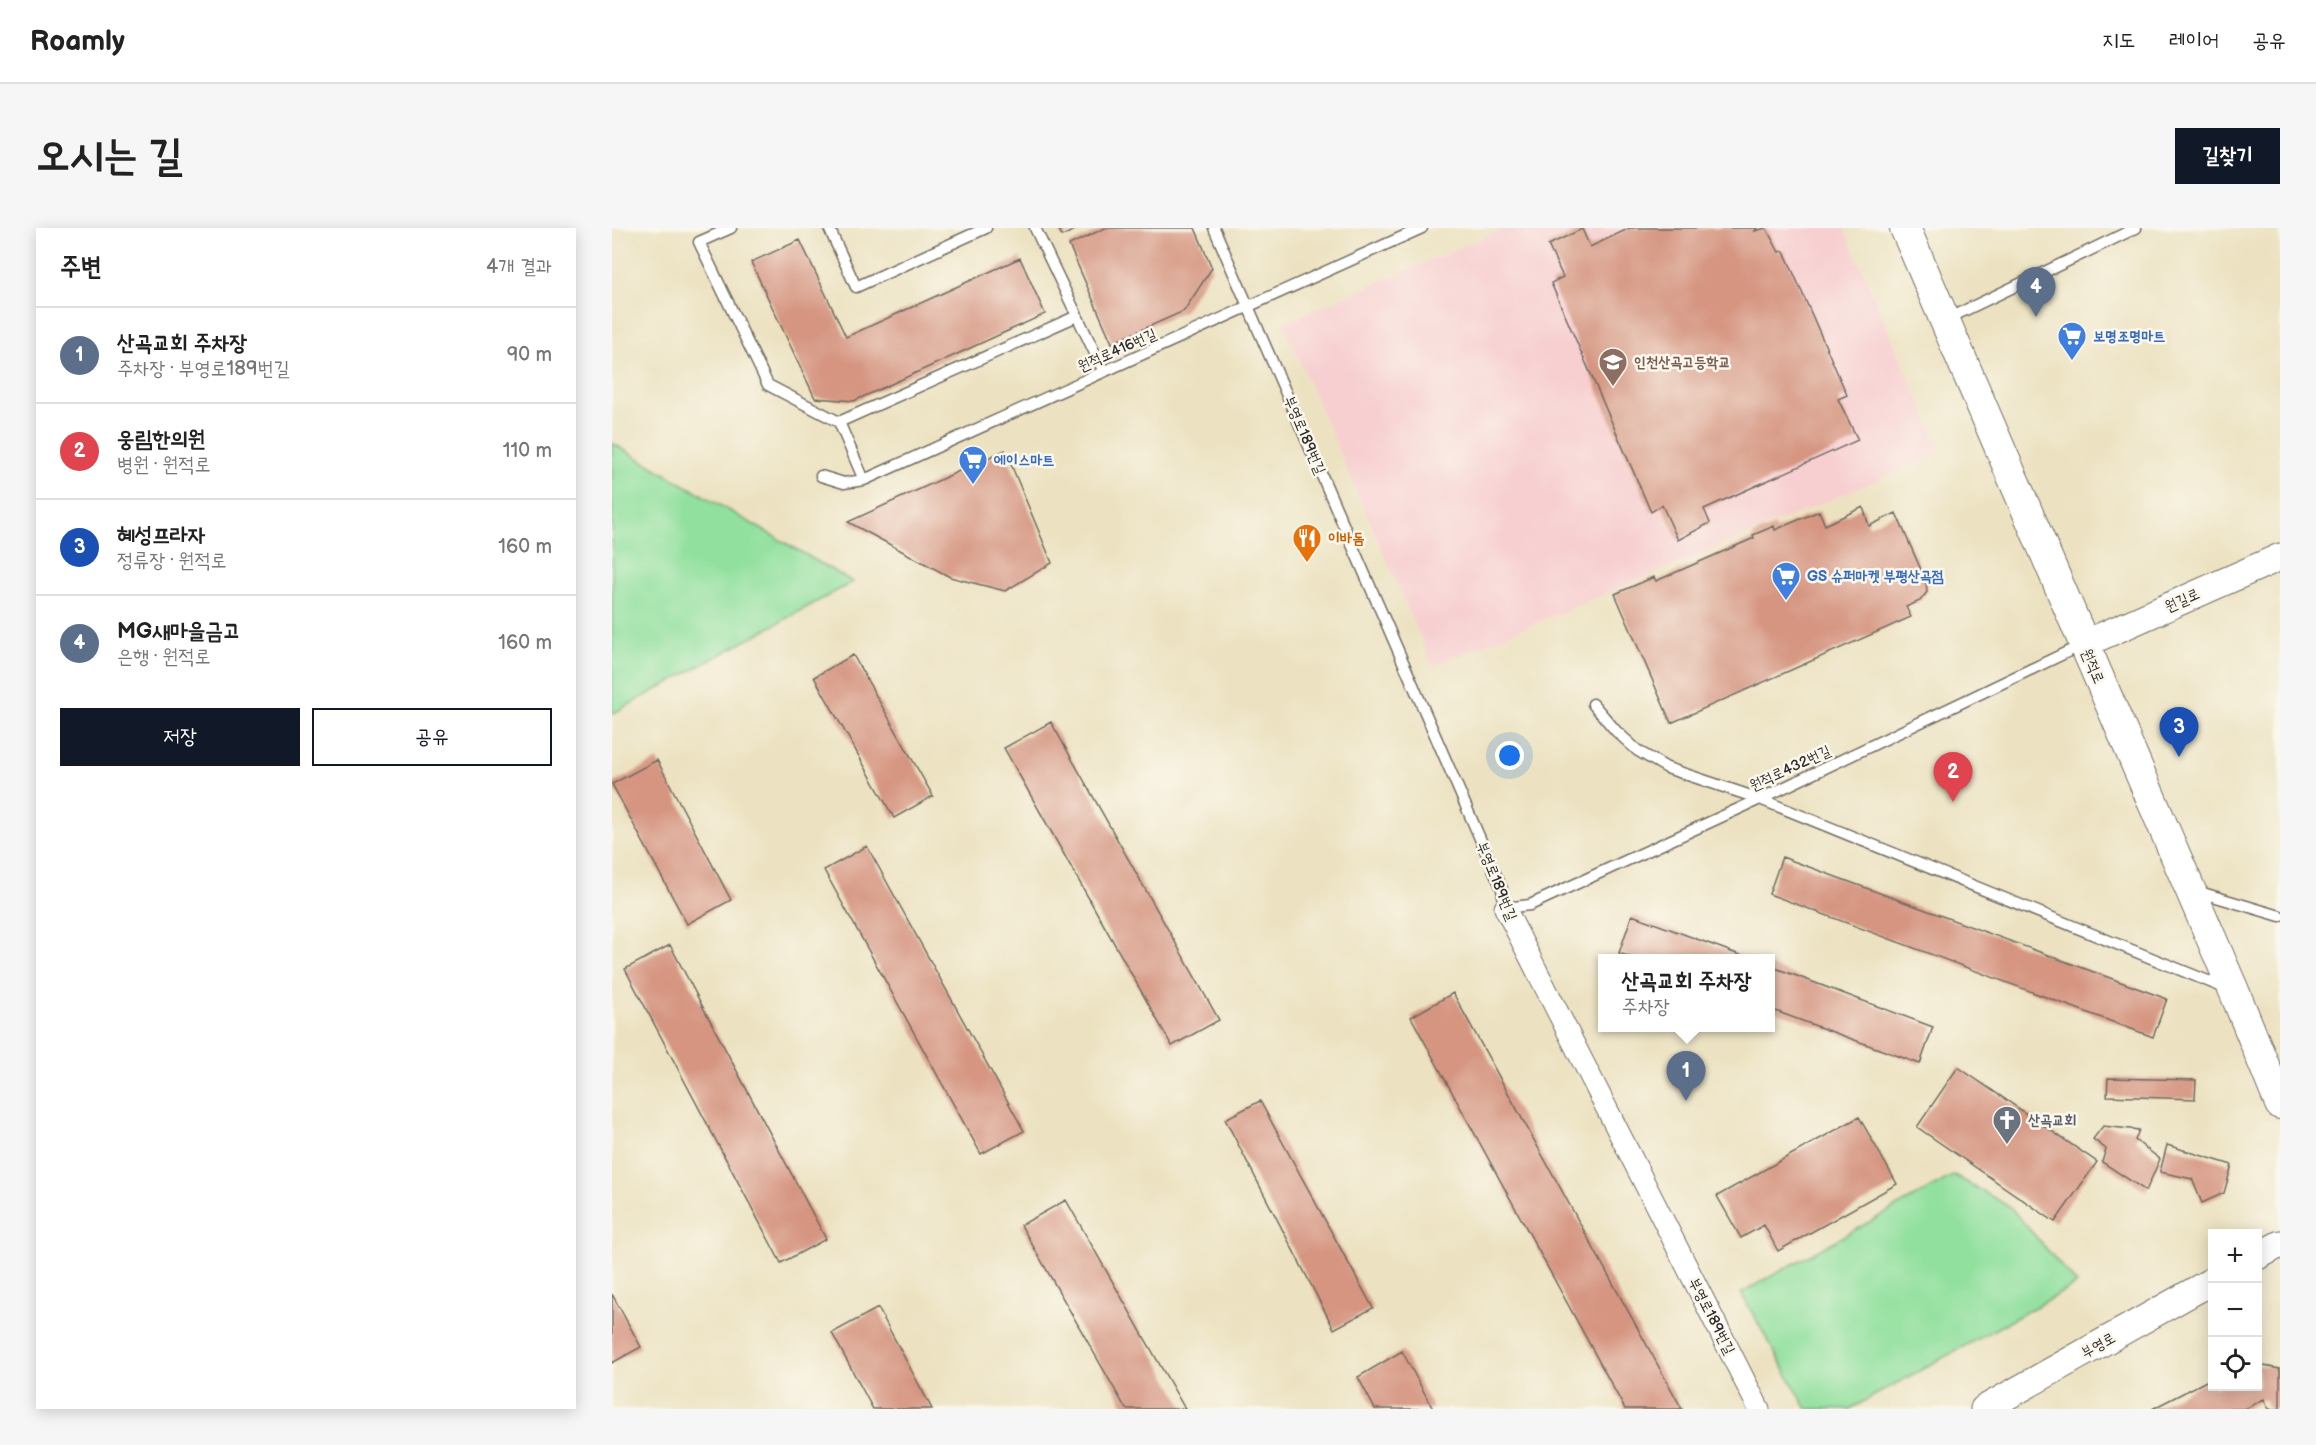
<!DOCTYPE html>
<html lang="ko">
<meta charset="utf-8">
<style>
body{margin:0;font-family:"Balsamiq Sans","Poor Story",sans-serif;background:#f6f6f6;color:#222}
.controls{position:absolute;right:18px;bottom:18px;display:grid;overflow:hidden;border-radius:0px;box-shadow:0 3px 15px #0003}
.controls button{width:54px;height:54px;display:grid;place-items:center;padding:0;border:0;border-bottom:2px solid #e0e0e0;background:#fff;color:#222;font:30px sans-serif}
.you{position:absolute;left:898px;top:528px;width:21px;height:21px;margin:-15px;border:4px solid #fff;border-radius:50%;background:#1a73e8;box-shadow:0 0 0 9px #1a73e833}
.badge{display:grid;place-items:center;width:39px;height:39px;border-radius:50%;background:#111827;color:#fff;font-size:20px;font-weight:700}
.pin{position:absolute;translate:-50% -50px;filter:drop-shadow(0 2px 3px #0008)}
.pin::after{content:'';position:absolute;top:32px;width:21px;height:18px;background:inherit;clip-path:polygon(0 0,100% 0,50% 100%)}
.popup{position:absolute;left:986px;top:726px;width:177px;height:78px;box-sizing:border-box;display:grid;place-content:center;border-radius:0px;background:#fff;filter:drop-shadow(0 2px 4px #0005);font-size:20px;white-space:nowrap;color:#767676}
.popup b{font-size:22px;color:#222}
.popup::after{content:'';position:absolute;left:50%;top:100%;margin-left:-12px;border:12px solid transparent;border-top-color:#fff}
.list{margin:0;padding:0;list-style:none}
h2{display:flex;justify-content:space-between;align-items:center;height:78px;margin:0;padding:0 24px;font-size:26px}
h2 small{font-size:20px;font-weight:400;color:#767676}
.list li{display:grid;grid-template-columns:39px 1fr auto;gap:18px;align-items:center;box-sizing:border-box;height:96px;padding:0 24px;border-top:2px solid #e0e0e0}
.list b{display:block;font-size:22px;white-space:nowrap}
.list p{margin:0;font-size:20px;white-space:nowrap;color:#767676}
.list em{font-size:20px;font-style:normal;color:#767676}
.actions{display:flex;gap:12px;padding:18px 24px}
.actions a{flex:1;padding:14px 0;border:2px solid #111827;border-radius:0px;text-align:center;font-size:21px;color:#111827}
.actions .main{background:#111827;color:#fff}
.icon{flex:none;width:33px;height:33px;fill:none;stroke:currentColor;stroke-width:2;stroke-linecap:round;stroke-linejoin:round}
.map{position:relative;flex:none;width:1668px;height:1181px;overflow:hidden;border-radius:0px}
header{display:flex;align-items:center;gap:36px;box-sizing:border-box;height:84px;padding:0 30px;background:#fff;border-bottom:2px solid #e0e0e0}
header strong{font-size:28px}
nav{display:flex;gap:33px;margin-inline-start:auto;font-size:21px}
.intro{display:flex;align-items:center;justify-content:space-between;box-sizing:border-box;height:144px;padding:0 36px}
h1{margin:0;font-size:42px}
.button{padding:15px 27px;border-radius:0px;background:#111827;color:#fff;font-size:21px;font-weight:700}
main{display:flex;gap:36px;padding:0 36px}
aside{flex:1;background:#fff;border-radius:0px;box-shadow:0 3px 15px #0003}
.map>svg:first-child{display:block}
.built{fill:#f7cfd0}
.green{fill:#91e09e;stroke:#5e8664;stroke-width:1.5}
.building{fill:#d59581}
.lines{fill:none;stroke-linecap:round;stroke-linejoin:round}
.service-casing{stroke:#6f6b60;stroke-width:13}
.minor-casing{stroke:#6f6b60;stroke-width:23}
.tertiary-casing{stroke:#6f6b60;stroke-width:29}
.secondary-casing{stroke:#6f6b60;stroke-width:32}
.service{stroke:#fff;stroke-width:10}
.minor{stroke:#fff;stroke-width:21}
.tertiary{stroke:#fff;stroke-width:27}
.secondary{stroke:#fff;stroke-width:30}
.labels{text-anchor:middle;stroke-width:5;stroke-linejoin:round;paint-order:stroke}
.shop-label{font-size:15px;font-weight:bold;fill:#366cbe;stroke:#fbf7ec;text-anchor:start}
.street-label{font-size:15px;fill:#2b2b2b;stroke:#fbf7ec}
.education-label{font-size:15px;font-weight:bold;fill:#785e54;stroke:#fbf7ec;text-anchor:start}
.food-label{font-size:15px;font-weight:bold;fill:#c56008;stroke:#fbf7ec;text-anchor:start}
.worship-label{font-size:15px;font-weight:bold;fill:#5b616d;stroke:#fbf7ec;text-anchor:start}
</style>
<header>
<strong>Roamly</strong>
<nav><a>지도</a><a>레이어</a><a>공유</a></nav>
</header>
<div class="intro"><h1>오시는 길</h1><a class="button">길찾기</a></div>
<main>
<aside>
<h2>주변<small>4개 결과</small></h2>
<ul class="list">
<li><span class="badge" style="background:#5c6f8a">1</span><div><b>산곡교회 주차장</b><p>주차장 · 부영로189번길</p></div><em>90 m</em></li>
<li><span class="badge" style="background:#e0444e">2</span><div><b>웅림한의원</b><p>병원 · 원적로</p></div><em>110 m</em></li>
<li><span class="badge" style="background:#1a4fb4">3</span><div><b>혜성프라자</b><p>정류장 · 원적로</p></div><em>160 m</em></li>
<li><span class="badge" style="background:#5c6f8a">4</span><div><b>MG새마을금고</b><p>은행 · 원적로</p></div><em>160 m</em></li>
</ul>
<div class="actions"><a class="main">저장</a><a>공유</a></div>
</aside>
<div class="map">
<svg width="1668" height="1181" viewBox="0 0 1668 1181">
<rect width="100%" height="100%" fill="#fbf7ec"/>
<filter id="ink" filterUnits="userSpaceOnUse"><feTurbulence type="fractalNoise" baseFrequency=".0167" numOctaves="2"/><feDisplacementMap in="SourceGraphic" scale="12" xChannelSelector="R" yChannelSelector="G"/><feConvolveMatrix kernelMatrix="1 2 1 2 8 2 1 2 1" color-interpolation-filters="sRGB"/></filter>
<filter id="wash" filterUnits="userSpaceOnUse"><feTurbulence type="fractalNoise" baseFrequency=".008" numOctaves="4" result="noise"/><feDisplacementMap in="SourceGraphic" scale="24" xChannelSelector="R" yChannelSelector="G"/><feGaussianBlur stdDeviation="1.35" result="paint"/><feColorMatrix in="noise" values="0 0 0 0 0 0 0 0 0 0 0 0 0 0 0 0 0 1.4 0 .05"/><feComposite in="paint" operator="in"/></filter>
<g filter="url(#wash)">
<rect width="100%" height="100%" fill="#ece2c1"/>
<!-- built -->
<path class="built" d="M895 0H1232L1330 225 821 438 671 95Z"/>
<!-- green -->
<path class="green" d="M0 215 241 354 0 486Z
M1342 947 1398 979 1465 1056 1238 1181H1195L1129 1065Z"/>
<g id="blocks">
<!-- building -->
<path class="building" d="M446 0H467L450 8Z
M493 0H583L600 40 572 83 500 115 457 17Z
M1018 0H1145L1143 3 1154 0 1167 24 1172 23 1235 167 1226 171 1246 212 1092 281 1098 295 1066 312 1050 277 1039 284 939 55 951 49 936 17 970 1 978 19Z
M188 12 234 109 408 30 433 86 242 173 203 170 139 34Z
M393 222 440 335 393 363 338 349 236 294Z
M1251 279 1257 298 1284 285 1314 353 1315 364 1308 373 1294 379 1299 389 1059 495 1003 366 1042 349 1044 353 1142 310 1141 307 1162 298 1163 302 1207 283 1213 297Z
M241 427 321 568 282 590 202 449Z
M439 494 607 792 560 818 392 520Z
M45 532 119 672 75 696 0 556Z
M255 618 412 903 369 926 212 642Z
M1170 629 1555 771 1541 809 1157 666Z
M1020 687 1136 730H1022L1007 725Z
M58 717 214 1011 169 1035 13 741Z
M1158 738 1321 799 1308 836 1158 781Z
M841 765 1070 1181H1013L799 789Z
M1346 839 1485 934 1443 994 1305 899Z
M1496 850 1584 852 1583 871 1495 868Z
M648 873 761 1080 722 1101 613 891Z
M1247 889 1285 956 1166 1023 1152 997 1129 1010 1105 968Z
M1491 898 1527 902 1523 912 1548 931 1534 963 1490 934 1494 921 1481 911Z
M1555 917 1620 937 1612 965 1590 975 1580 951 1548 944Z
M454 972 573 1181H514L409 997Z
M0 1066 29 1119 0 1135Z
M266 1080 320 1181H261L220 1105Z
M790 1123 821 1181H763L746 1149Z
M1646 1137 1668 1141V1181H1657L1652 1171 1633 1181H1540L1600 1150V1158H1646Z"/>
</g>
</g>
<g filter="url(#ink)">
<use href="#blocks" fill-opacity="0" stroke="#6f6b60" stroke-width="1.5"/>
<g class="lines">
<!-- service casing -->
<g class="service-casing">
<path id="service" d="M119 0 87 14 156 157 227 194 252 252
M217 0 244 59 374 0
M423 0 492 144
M602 0 890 661 893 680 918 677 1148 571 1472 416
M1335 91 1524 0
M227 194 465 88
M209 248 232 255 252 252 810 0
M981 476 1004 503 1026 523 1055 540 1148 571 1613 760
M1584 663 1668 688"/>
</g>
<!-- minor casing -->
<g class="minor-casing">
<path id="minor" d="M893 680 1147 1181"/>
</g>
<!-- tertiary casing -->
<g class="tertiary-casing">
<path id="tertiary" d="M1472 416 1668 329
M1646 1028 1668 1016
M1372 1181 1600 1053"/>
</g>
<!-- secondary casing -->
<g class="secondary-casing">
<path id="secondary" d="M1293 0 1622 763 1668 876"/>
</g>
<!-- service -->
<use href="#service" class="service"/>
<!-- minor -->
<use href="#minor" class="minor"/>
<!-- tertiary -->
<use href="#tertiary" class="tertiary"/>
<!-- secondary -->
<use href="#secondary" class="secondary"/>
</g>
</g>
<!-- icons -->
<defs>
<g id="supermarket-pin" transform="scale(1.5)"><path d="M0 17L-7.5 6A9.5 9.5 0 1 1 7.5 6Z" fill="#3f7fe0" stroke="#fbf7ec"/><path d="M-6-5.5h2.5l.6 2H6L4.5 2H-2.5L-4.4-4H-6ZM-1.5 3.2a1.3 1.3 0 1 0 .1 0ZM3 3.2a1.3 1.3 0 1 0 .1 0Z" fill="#fff"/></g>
<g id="school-pin" transform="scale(1.5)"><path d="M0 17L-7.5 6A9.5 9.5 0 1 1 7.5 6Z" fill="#8d6e63" stroke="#fbf7ec"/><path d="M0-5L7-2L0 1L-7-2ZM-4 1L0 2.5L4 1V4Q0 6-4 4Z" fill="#fff"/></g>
<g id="restaurant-pin" transform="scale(1.5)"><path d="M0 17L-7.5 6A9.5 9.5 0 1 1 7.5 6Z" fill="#e8710a" stroke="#fbf7ec"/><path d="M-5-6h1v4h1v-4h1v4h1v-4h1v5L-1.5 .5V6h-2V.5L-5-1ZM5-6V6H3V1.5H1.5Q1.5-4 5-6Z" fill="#fff"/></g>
<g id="church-pin" transform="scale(1.5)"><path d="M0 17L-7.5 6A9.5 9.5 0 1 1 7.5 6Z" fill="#6b7280" stroke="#fbf7ec"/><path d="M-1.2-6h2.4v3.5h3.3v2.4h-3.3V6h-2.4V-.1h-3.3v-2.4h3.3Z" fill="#fff"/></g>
</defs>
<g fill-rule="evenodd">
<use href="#supermarket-pin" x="1460" y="108"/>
<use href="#school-pin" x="1001" y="134"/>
<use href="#supermarket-pin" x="361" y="232"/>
<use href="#restaurant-pin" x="695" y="310"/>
<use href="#supermarket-pin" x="1174" y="348"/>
<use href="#church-pin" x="1395" y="892"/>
</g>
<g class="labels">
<!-- shop labels -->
<g class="shop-label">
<text x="1481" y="113">보명조명마트</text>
<text x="382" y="237">에이스마트</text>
<text x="1195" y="353">GS 슈퍼마켓 부평산곡점</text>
</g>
<!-- street labels -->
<g class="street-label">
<text transform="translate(505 122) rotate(-24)" y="5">원적로416번길</text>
<text transform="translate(693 207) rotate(67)" y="5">부영로189번길</text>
<text transform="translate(1570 372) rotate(-24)" y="5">원길로</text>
<text transform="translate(1481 438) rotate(67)" y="5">원적로</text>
<text transform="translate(1178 540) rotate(-25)" y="5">원적로432번길</text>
<text transform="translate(885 653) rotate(68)" y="5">부영로189번길</text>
<text transform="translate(1100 1088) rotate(63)" y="5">부영로189번길</text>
<text transform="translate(1486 1117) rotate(-29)" y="5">부영로</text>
</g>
<!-- education labels -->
<g class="education-label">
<text x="1022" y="139">인천산곡고등학교</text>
</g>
<!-- food labels -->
<g class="food-label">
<text x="716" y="315">이바돔</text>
</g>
<!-- worship labels -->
<g class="worship-label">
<text x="1416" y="897">산곡교회</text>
</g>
</g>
</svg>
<div class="controls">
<button>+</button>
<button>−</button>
<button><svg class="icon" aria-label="locate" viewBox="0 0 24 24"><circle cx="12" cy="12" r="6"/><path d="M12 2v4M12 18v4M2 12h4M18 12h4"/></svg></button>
</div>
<div class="you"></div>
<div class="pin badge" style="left:1074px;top:873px;background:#5c6f8a">1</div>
<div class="popup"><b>산곡교회 주차장</b>주차장</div>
<div class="pin badge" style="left:1341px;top:574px;background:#e0444e">2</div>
<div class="pin badge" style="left:1567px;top:529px;background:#1a4fb4">3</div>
<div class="pin badge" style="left:1424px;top:89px;background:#5c6f8a">4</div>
</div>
</main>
